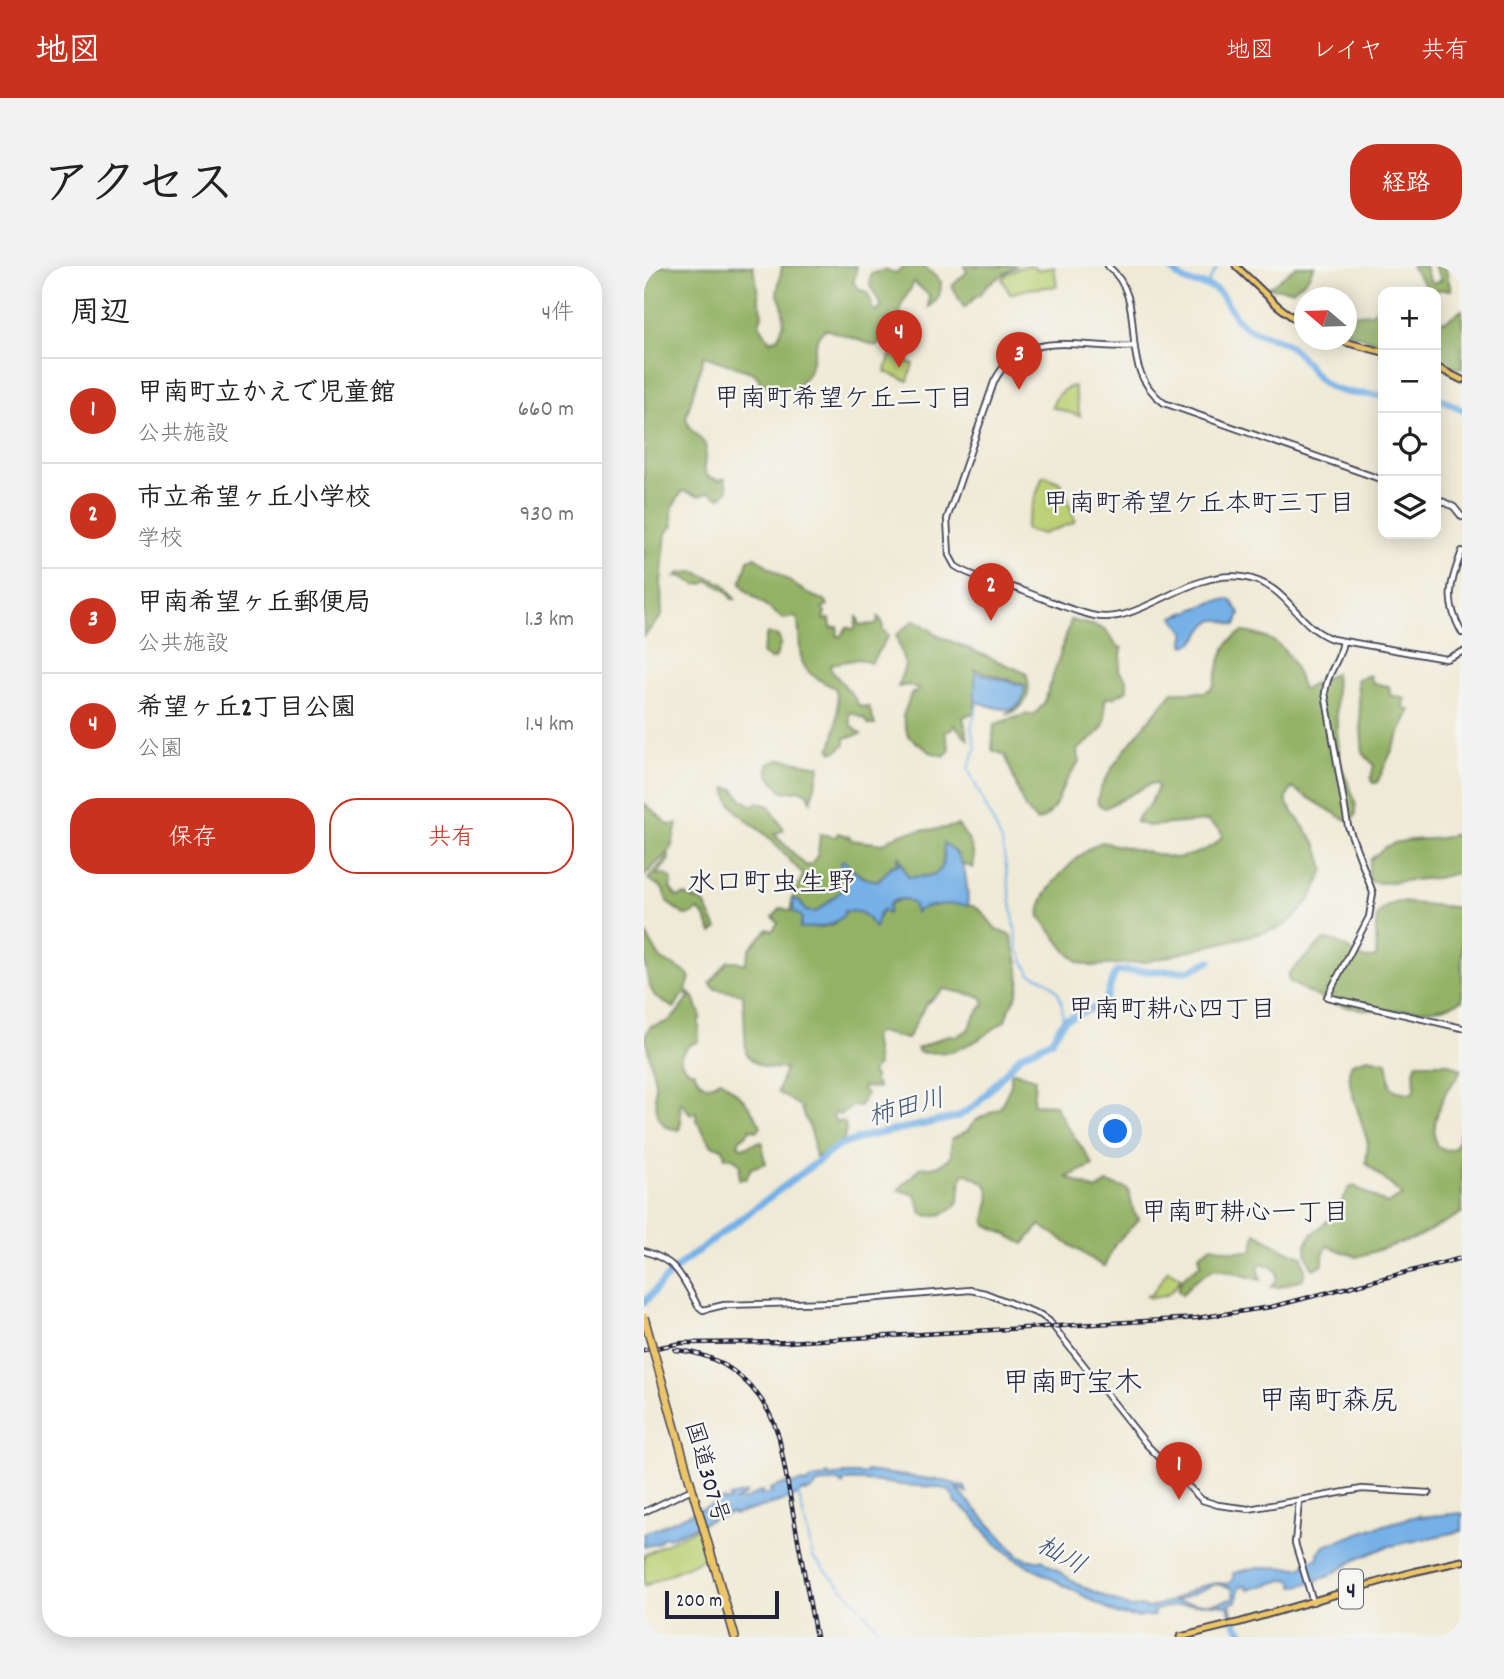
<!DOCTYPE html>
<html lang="ja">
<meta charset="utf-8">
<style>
body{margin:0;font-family:Dekko,"Klee One",sans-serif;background:#f2f2f2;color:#222}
.controls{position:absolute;right:21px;top:21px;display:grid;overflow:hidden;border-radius:14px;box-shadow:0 4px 18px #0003}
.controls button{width:63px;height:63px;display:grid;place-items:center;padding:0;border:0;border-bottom:2px solid #e0e0e0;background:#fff;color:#222;font:35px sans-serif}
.compass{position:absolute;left:650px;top:21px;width:63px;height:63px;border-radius:50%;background:#fff;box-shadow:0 4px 18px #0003;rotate:289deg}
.scale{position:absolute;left:21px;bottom:18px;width:114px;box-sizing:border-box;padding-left:7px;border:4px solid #22223b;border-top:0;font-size:19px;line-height:24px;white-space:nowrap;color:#22223b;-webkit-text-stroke:5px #f6f6f2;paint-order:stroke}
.you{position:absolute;left:472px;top:866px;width:24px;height:24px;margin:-18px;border:5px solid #fff;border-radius:50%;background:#1a73e8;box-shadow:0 0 0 10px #1a73e833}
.badge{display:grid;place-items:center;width:46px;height:46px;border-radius:50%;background:#c8321e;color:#fff;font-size:23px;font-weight:700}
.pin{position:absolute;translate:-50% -58px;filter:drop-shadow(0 2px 4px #0008)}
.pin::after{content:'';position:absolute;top:37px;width:24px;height:21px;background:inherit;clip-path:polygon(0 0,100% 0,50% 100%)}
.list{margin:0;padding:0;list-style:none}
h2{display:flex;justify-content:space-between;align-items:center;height:91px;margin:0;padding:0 28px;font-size:30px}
h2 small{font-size:23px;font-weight:400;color:#767676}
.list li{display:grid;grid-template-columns:46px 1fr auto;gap:21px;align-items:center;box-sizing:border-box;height:105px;padding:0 28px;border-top:2px solid #e0e0e0}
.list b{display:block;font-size:26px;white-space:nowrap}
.list p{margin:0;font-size:23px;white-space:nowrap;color:#767676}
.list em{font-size:23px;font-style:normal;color:#767676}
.actions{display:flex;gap:14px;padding:21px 28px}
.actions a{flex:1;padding:16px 0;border:2px solid #c8321e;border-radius:28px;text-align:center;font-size:24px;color:#c8321e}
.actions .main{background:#c8321e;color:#fff}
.icon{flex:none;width:38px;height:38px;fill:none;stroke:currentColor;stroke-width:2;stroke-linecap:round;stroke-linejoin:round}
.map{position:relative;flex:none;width:818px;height:1371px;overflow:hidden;border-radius:28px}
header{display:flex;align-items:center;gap:42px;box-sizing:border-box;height:98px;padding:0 35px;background:#c8321e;color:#fff}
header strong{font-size:33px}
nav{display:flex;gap:38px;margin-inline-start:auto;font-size:24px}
.intro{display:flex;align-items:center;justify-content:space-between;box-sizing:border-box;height:168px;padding:0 42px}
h1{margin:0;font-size:49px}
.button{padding:18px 32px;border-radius:28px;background:#c8321e;color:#fff;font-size:24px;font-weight:700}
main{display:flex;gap:42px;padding:0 42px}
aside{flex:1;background:#fff;border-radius:28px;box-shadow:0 4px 18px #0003}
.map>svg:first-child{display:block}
.green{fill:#bbd074;stroke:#6e7958;stroke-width:2}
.forest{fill:#94b266;stroke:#5b6a50;stroke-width:2}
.water{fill:#75b0e6;stroke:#4c6990;stroke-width:2;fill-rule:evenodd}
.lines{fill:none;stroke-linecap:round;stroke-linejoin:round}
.stream{stroke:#75b0e6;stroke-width:2}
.river{stroke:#75b0e6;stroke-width:7}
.minor-casing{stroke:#414052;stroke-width:8}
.major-casing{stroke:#414052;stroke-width:9}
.highway-casing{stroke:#414052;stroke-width:10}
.minor{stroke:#fff;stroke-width:4.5}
.major{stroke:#ecc569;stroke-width:5}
.highway{stroke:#ecc569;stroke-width:7}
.rail-casing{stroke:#22223b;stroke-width:4.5}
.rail{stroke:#f6f6f2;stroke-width:2;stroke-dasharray:5;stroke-linecap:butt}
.highway-bridge-casing{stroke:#414052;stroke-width:10;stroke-linecap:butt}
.highway-bridge{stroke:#ecc569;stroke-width:7}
.labels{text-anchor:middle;stroke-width:5;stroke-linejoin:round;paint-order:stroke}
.shield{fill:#f6f6f2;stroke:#626272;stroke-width:2}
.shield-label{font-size:23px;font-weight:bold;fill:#22223b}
.street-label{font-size:24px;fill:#22223b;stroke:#f6f6f2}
.neighbourhood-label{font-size:26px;fill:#22223b;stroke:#f6f6f2}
.water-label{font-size:26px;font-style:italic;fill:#3f5477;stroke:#f6f6f2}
.quarter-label{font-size:28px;fill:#22223b;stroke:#f6f6f2}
</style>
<header>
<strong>地図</strong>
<nav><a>地図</a><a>レイヤ</a><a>共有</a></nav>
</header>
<div class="intro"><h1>アクセス</h1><a class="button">経路</a></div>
<main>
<aside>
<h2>周辺<small>4件</small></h2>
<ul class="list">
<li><span class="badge">1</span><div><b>甲南町立かえで児童館</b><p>公共施設</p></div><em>660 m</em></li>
<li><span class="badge">2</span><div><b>市立希望ヶ丘小学校</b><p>学校</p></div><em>930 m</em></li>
<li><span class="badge">3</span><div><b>甲南希望ヶ丘郵便局</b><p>公共施設</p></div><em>1.3 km</em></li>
<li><span class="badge">4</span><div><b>希望ヶ丘2丁目公園</b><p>公園</p></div><em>1.4 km</em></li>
</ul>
<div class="actions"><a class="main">保存</a><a>共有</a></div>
</aside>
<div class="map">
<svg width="818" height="1371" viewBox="0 0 818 1371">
<rect width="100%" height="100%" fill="#f6f6f2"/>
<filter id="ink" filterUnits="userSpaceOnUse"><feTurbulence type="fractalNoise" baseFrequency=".0143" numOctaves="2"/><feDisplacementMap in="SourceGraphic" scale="14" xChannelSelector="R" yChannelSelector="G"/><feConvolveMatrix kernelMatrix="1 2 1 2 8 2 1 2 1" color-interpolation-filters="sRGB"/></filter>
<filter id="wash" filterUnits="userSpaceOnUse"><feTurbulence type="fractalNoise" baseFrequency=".00686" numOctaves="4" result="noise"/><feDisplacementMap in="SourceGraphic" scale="28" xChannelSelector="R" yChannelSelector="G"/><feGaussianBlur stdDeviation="1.57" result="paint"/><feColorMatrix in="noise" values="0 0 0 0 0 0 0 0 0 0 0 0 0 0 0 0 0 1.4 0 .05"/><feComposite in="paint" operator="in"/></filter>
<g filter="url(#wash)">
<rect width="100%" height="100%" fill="#efead5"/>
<!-- green -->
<path class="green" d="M380 0H387L394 4 410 1 413 20 384 23 366 28 358 13 364 7Z
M246 90 269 98 264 115 241 106Z
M430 120 436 150 408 141C412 129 417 123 430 120Z
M401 210 417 217 431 254 429 257 399 268 382 264 381 262 398 212Z
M524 1004 537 1012C528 1027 524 1031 506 1032L503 1030 508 1028Z
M55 1261 64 1291 0 1320V1289Z"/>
<!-- forest -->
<path class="forest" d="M0 0H109L118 49 115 58 126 75 134 72 140 56 138 38 133 27 138 0H212V8L209 16 216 24 223 26 227 35 228 43 233 45 238 41 226 19 227 8 241 4 251 7 262 0H280L297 16C297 28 295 34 285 41V29L270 16 257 40 256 59 233 80 181 63 174 70 165 107 150 124 118 118 110 107 60 90 42 152 46 162 62 179 60 203 63 210 75 214 81 212 84 224 76 232 65 226 56 230 39 225C29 237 26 244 29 260L22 267 17 317 18 350 0 370Z
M320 0H372L343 19 336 29 330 31 328 35 320 42 308 20 323 6Z
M652 0H670L663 13 649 24 624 22Z
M767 0H781L785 13 790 17 798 14 790 0H801L807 24H785Z
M739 39V78L703 66V49L727 47Z
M818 44V103L792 95V55H801Z
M111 291C126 301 166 333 181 334L184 339 178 342 181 346 179 354 186 353 187 362 194 361 193 369 196 371 203 361 209 364 211 362 213 350 216 359 233 358 234 351 238 355 239 364 244 370 227 397 215 393 187 398 186 402C195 416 208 424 215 440L225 441 231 459H225L221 453 207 446 205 451 207 459 217 468 201 472V478L193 485 188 486 186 483C192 470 197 435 191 422 150 403 158 396 154 354L151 351 139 353 103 325 97 317 104 294Z
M52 306 80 318 91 333H88L81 324 65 315C46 325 49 310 32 310L36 307Z
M271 354 297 371 382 407C388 424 384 442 364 448L363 447C377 441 381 433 381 419L331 403V446L319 451 324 473 310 459 309 463 301 466 306 484 300 490 286 486 264 470 259 450 267 428 275 424 265 419 254 421 261 399 252 369Z
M427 354C437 357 454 358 462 365 469 371 468 379 478 382L475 405 483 414V424L471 431 462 432C458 441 464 452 459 460 455 469 441 478 433 484L435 496C431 502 426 509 422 515 414 530 411 551 392 555L380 540 361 489 348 484 350 458 383 448 390 449 400 438Z
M599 366C638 371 648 388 659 424L691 407C693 437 691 470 697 499 701 516 716 534 711 551L706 554 700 553 648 522 643 531V538L673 579 680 603C672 627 658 649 636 662L502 696 447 700 435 696 423 686 396 651C391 628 438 583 458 576L530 592C545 591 569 583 578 571L576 564 563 555 504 560 492 556 493 552 506 538 514 521 511 517 506 518 461 542 454 538C449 515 512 446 529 426H561L569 421C577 398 575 377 599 366Z
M123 367 134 370 137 377 131 393H126L118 387Z
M726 409 728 417 745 420 746 429 761 433 759 441 766 445 733 517H729L727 512 730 499 719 487 713 413Z
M138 493 176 500 167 535 164 527 155 524 138 526 124 508V498Z
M83 522 90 523 98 533 109 540 113 536 125 540 140 564 130 568 162 600 168 598 174 588 176 568 191 571 194 567 206 571 207 574 239 578C262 558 288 568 314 559 324 572 333 585 329 602L318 597 313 588 300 577C299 610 299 611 264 611L255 590 252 600H248L234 615C219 613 210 606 200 595L196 598 203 618 201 622 172 646 161 645 156 635 148 633 158 650 174 662 190 658 200 645C218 645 220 646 230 661 236 645 244 635 262 633L270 639 271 646 276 642C293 639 323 632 337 645 350 658 347 664 367 669 371 685 379 708 374 725 371 736 363 744 361 755L334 774 308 786 276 787 273 783 304 769 313 770 324 764 331 749 340 739 338 731 300 723 282 738 263 773 235 766 229 769 233 799 227 808 230 810V817L234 819V822L219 821 218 824 223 827 215 841 210 839 195 849 191 846 189 851 193 857 197 855 201 857 202 864 199 875 180 888 172 891C168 882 171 877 168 868 166 859 159 852 157 841L134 826 141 802C126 804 109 800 102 786L99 728 71 723 66 717 84 695H93L101 698 106 682 124 663 128 665 134 657 129 651 137 642 147 645C147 630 154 622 159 608 147 596 136 583 124 571 111 559 80 542 83 522Z
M0 537 25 559 33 558 27 583 0 610Z
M818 566V606L792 612 736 617 728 616 724 611 726 594C734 587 743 578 755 576 777 571 795 576 818 566Z
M25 589V594L13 609 21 608 28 613 26 622 33 631 41 629 60 637 73 663 68 667 60 649 54 644 48 648 40 649 24 637 18 622 4 613Z
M756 636 818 642V734C797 745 783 744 760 744 709 745 691 743 646 716L644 712 645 707 680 674 691 675 721 693 732 691C736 668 720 643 756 636Z
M0 665 16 692 43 707 46 712 42 724 47 729H38L30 742C24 738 16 735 11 730 0 715 0 685 0 665Z
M45 731H50L57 751 55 754V775L44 780 37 789V796L45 805H50C52 813 56 817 64 820L77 814C97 830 105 837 117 860L113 865 106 863 103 868 96 873 94 878 98 882 116 875 119 877V888L122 897 107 902 102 913H95L96 897 88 892 81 891 79 882 68 880 52 854V846L47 849 38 837H36L37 856 35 864 22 861 14 851 11 831V816L1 770 7 760C31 757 31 748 45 731Z
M724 792 743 796C749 818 737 825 768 827 775 818 766 807 773 797H804L817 803C813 817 807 815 802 826 794 842 787 861 792 879 813 892 813 877 818 860V947L772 972 713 991 683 980 679 990V999L669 1003C651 972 671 969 687 951 695 943 700 932 705 922L710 920 743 938 758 929 722 897 724 877 707 823 705 806 708 797Z
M370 806 391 813 389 838 411 839C421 861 437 878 449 899L423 911 452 924 463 917 484 923 490 947 495 953 471 978 460 1001 396 959 380 978 342 958C338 947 352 931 342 919 337 914 328 911 322 907L319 908C315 917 317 922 315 931 313 946 291 953 278 948L271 929 254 924 276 902C289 901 298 901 307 890V873L323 865 332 854 356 842 367 819V807Z
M612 967 643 985 658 990 661 1004 659 1013 635 1021H627L633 1014V1006L627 1000 619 997 614 1000 617 1014 571 1002 550 1015 538 1029 534 1025C536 1011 546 1006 557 998L555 989 568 980 588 985H608Z"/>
<!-- water -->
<path class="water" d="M586 333 596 347 592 359C587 358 581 355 576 354 557 352 560 374 542 380L540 379 541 367 529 351 572 335Z
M331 406 381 420C378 455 354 442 331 435Z
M300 577C323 591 323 615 324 640 313 636 279 638 271 647L270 639 262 633 250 634 245 639 244 648 239 644 235 647 231 662C220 646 219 645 200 645V649C188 661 174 662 156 662L158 651 150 646 148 633 156 635 161 645 172 646 201 622 203 617 196 598 200 594C210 607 219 614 235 615L248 599 252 600 254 598 253 590 264 611C295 611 301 609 300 577Z
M223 1205 301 1215 321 1221 323 1227 311 1221 375 1290 386 1294H398L437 1320 487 1342 496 1340 504 1342 525 1336 554 1321 572 1317 584 1318 590 1312 589 1307 615 1301 657 1302 664 1296 674 1292V1287L680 1280 729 1262 776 1249 775 1251 818 1247V1265L742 1281 711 1294 685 1310 655 1320H649V1315L643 1313 604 1324 602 1320 595 1321 593 1335 586 1338 589 1352 596 1360C586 1358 587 1348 584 1340 564 1335 528 1339 509 1345L510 1350 493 1351 473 1348 373 1294 350 1276 328 1249 312 1237 306 1225C288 1218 276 1221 258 1219 237 1216 221 1214 200 1215L199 1219 194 1215 174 1218 166 1225 157 1226 148 1232 90 1249 88 1247 69 1253 24 1272 21 1270 14 1277 0 1281V1267C23 1259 48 1246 70 1238L72 1235 80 1233V1236L86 1234 85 1231 102 1227V1229L91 1235C104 1236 107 1228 118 1225L117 1229 128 1227 126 1223 142 1217 145 1221 150 1217 159 1216 162 1218 167 1213 181 1211 183 1208 188 1211 199 1208H221ZM572 1318 588 1322 590 1332C572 1339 549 1338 531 1335Z"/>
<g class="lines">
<!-- stream -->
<path class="stream" d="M562 20 574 0
M334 436 327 462 332 482 324 503 358 575 374 683 386 708C411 714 421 730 418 755
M154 1226 169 1291 216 1341
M219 1345 242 1371"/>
<!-- river -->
<path class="river" d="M525 0C546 26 551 12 571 23 583 31 586 48 597 57 609 69 626 69 641 77 660 87 668 112 686 121 701 129 723 127 739 130
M792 130 818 144
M0 1037 21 1013 38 997 194 880 223 870 314 851 333 838 377 789 407 775 421 753C436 750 446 741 460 739L470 709 474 705H544L566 695
M589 1354 602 1371"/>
</g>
</g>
<g filter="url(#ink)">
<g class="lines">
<!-- minor casing -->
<g class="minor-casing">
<path id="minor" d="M464 0C509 39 468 98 520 137L739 214
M490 80C440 85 379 58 350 116L303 253 305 289 311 300C328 311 352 316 371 322 397 331 424 344 451 350 460 352 469 351 478 349 518 338 555 305 598 311 646 318 650 359 688 373L802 393 818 386
M792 232 810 241 818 251
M818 285C806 319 800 334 818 367
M699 375C696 396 683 405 681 427L704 560 729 627 725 651 683 731 818 762
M0 985C35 996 37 1010 54 1040L59 1044 80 1039 188 1036 326 1024 341 1027 397 1049 405 1055 503 1179 558 1234 574 1239 605 1243 718 1223 785 1227
M655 1235 651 1277 669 1336
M0 1246 48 1223"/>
</g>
<!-- major casing -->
<g class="major-casing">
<path id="major" d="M592 0 634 40 660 60
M693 74 739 86
M792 101 818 114
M536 1371 597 1356 769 1306 818 1295"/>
</g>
<!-- highway casing -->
<g class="highway-casing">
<path id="highway" d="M47 1219 91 1371"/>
</g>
<!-- minor -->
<use href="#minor" class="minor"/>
<!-- major -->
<use href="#major" class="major"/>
<!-- highway -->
<use href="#highway" class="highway"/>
<!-- rail casing -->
<g class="rail-casing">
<path id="rail" d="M0 1084 38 1077 142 1076 553 1052 627 1041 818 992
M31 1084C83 1088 120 1123 135 1171L172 1371"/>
</g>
<!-- rail -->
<use href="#rail" class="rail"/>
<!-- highway-bridge casing -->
<g class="highway-bridge-casing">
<path id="highway-bridge" d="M0 1051 47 1219"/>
</g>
<!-- highway-bridge -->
<use href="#highway-bridge" class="highway-bridge"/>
</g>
</g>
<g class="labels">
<!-- shield labels -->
<rect class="shield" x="695" y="1303.5" width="24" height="39" rx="5"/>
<g class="shield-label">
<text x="707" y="1331">4</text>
</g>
<!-- street labels -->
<g class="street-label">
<text transform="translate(64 1206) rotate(74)" y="8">国道307号</text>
</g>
<!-- neighbourhood labels -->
<g class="neighbourhood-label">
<text x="200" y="140">甲南町希望ケ丘二丁目</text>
<text x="555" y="245">甲南町希望ケ丘本町三丁目</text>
<text x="528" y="751">甲南町耕心四丁目</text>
<text x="601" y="954">甲南町耕心一丁目</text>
</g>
<!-- water labels -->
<g class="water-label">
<text transform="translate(262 840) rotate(-15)" y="9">柿田川</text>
<text transform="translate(418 1288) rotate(29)" y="9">杣川</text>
</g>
<!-- quarter labels -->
<g class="quarter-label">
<text x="127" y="625">水口町虫生野</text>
<text x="428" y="1125">甲南町宝木</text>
<text x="684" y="1143">甲南町森尻</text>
</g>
</g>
</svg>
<div class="controls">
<button>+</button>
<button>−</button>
<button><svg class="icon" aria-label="locate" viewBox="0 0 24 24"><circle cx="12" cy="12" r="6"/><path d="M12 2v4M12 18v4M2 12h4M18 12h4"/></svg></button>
<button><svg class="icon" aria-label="layers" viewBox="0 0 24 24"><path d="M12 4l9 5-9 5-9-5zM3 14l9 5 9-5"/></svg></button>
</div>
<svg class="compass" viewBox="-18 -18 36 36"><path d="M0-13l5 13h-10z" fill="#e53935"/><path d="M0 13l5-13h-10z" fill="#767676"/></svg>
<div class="scale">200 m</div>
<div class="you"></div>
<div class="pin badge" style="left:535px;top:1234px">1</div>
<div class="pin badge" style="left:347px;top:355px">2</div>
<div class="pin badge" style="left:375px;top:124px">3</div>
<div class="pin badge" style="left:255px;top:102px">4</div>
</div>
</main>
